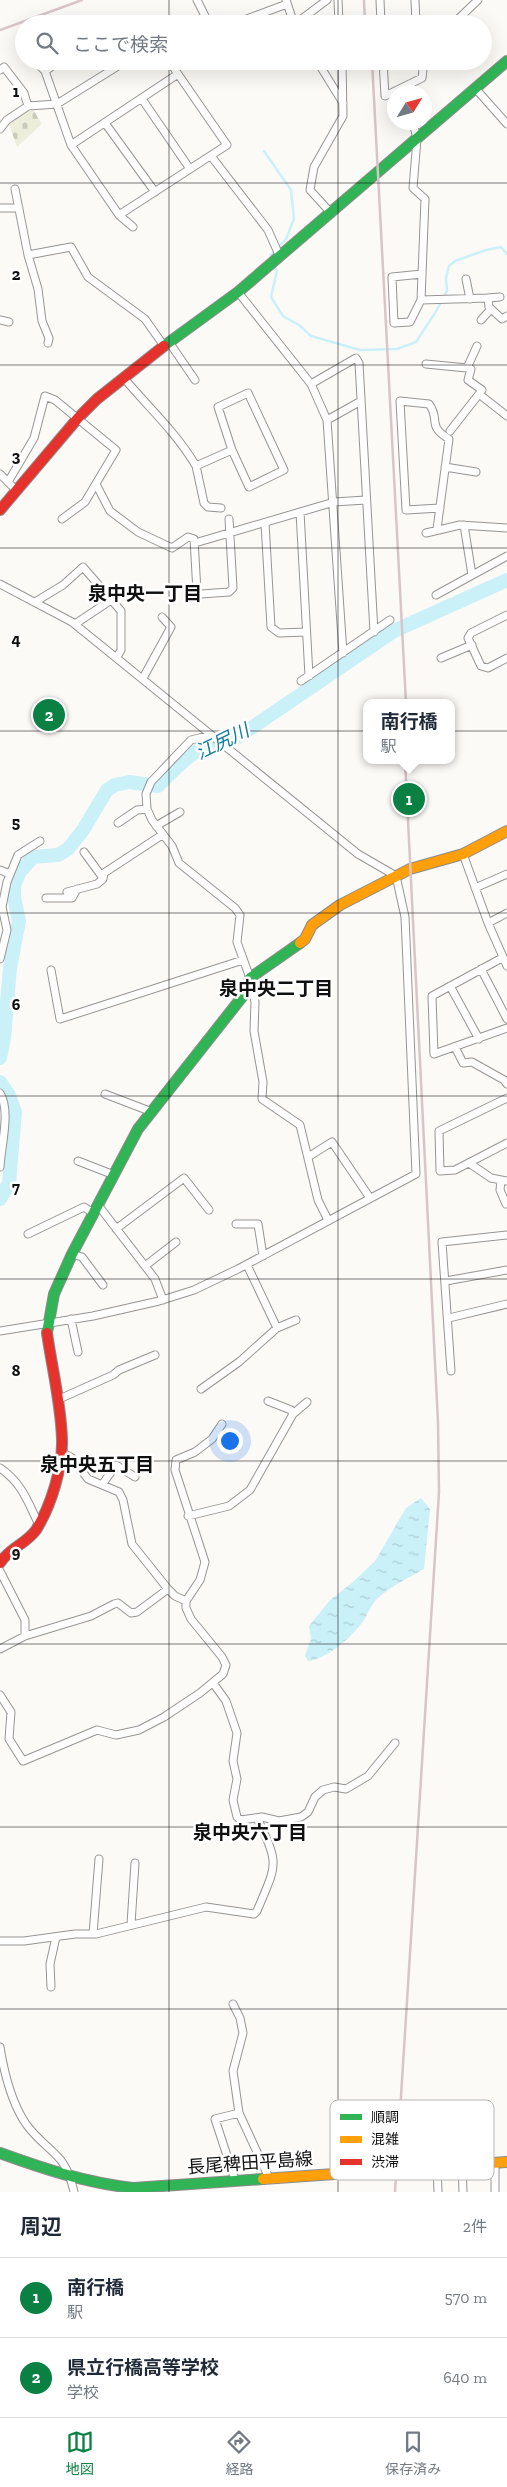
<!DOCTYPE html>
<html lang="ja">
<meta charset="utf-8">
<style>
body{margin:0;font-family:"Zilla Slab","Noto Sans JP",serif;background:#f6f6f7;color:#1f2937}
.compass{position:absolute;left:387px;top:85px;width:45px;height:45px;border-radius:50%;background:#fff;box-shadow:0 5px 20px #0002;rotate:53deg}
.you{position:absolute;left:229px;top:1440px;width:18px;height:18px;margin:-12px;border:4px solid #fff;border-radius:50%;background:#1a73e8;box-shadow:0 0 0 8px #1a73e833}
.badge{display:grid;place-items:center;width:32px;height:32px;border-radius:50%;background:#0b8043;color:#fff;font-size:16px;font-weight:700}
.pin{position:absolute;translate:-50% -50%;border:2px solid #fff;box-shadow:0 1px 5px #0006}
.popup{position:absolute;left:363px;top:699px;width:92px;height:65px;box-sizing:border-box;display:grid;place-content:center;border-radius:10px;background:#fff;filter:drop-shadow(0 1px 4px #0005);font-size:16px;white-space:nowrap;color:#747a83}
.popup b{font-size:19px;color:#1f2937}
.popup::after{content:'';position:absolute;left:50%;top:100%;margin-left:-10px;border:10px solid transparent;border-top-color:#fff}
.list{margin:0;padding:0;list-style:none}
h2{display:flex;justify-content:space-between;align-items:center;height:65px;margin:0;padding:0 20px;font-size:21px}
h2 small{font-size:16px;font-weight:400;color:#747a83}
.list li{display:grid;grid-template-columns:32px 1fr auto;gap:15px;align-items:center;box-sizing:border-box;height:80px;padding:0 20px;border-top:1px solid #e0e1e3}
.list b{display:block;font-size:19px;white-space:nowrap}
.list p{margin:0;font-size:16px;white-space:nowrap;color:#747a83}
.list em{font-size:16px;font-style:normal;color:#747a83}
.icon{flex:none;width:28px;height:28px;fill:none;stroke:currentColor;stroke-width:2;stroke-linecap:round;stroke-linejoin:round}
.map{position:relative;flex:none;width:507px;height:2192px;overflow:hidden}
.search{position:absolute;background:#fff;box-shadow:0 5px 20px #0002;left:15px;right:15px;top:15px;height:55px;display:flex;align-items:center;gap:12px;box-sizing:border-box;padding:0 18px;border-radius:28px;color:#747a83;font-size:19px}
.sheet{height:225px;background:#fff}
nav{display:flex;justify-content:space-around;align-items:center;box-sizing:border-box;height:70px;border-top:1px solid #e0e1e3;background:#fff;font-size:14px;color:#747a83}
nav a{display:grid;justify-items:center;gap:2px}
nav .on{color:#0b8043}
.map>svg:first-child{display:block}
.cemetery{fill:url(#cemetery-stones)}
.water{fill:url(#water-ripples)}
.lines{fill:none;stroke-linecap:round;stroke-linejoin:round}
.stream{stroke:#caf0f8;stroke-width:2.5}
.river{stroke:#caf0f8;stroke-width:14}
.street-casing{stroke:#969594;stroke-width:9}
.fast-casing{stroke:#8d8c8b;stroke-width:12}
.slow-casing{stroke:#8d8c8b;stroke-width:12}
.jam-casing{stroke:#8d8c8b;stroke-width:12}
.street{stroke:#fffefe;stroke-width:7}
.fast{stroke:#30b455;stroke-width:10}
.slow{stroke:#ff9f0a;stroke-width:10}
.jam{stroke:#e5322d;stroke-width:10}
.rail{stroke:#d9c4c9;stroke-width:2.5}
.grid{fill:none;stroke:#101010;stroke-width:1;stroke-opacity:0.55}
.labels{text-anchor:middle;stroke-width:5;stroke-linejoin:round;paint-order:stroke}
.street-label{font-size:18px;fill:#101010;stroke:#fff}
.neighbourhood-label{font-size:19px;font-weight:bold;fill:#101010;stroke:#fff}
.water-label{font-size:19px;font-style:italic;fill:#117ca3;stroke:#fff}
.key{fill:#fff;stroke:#b7b7b7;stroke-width:1}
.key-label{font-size:14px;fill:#101010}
.grid-label{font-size:16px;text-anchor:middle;font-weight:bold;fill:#101010;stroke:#fff;stroke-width:5;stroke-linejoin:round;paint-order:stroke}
</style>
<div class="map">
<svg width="507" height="2192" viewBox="0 0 507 2192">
<defs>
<pattern id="cemetery-stones" width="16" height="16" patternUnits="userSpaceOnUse" patternTransform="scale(1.25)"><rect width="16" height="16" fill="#eceeda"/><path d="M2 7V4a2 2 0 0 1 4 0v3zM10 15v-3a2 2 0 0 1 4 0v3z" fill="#c9cbba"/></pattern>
<pattern id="water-ripples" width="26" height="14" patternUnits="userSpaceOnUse" patternTransform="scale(1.25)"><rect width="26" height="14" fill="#caf0f8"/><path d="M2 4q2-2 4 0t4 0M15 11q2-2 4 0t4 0" fill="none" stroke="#accdd4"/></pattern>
</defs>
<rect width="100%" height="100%" fill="#fcfaf7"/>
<!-- cemetery -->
<path class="cemetery" d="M28 111H34L42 124 17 147 9 124 23 112Z"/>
<!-- water -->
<path class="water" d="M421 1498 430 1509 424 1569C408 1578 391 1586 378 1598 370 1605 367 1617 361 1624 350 1639 326 1659 308 1661L305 1656 311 1638 309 1626 330 1600 353 1582 375 1561 406 1508Z"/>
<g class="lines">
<!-- stream -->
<path class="stream" d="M264 151 291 190 294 219 286 239 271 255 272 260
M274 265 277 271 271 297 283 316 299 325 311 336 360 350 397 349 416 342 435 313 447 291 446 278 449 266 455 261 486 250 501 247 507 254"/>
<!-- river -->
<path class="river" d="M0 1058 4 1038 10 968 19 921 14 897V886L19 873 33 857 58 855 68 849 83 830 107 790 115 785 129 782 158 786C187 757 195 745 238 737L394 631 507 580
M0 1082 9 1095 15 1112 9 1183 0 1199"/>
<!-- street casing -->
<g class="street-casing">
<path id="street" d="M197 0 209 24
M286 0 294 24
M338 0 339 24
M380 0 381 24
M415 0 416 24
M118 24 123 20 128 24
M233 24 287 4
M295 24 327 0
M453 24 478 0
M35 61 45 71 71 145 119 215 133 227
M317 61 343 103
M383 61 385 96 422 78 424 61
M0 70 4 67 24 93 28 106
M45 71 60 61
M475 88 507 124
M142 99 190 169
M413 122 417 139 413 188 425 199 421 300 488 298 489 307 502 319 507 316
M105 123 155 192
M0 129 7 120 28 106 57 104 126 61
M71 145 178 74
M211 156 268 230 280 257
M15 189 28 255 71 247 88 277 145 319 164 346
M0 208H19
M331 213 310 190 314 167 343 116 342 61
M119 215 227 145 169 61
M28 255 38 289 42 321 49 338 48 343
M466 279 470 299
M238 292 311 384 327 420 343 653
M488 298 500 297
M421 300 410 322 394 323 392 277 422 274
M0 320 9 322
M481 320 491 309
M169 342 195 380
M477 346 467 368 471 369 468 380 482 390 479 394 507 416
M426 364 467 368
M123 377C148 407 176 432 196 466L232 450
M311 384 356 358 359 363 374 632
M248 393 284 470 249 487 232 450 218 407Z
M327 420 361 401
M450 431 479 394
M196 466 204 503 208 507 221 508
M445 467 476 472
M0 474 17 491
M8 482 34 438 45 396 55 400 116 450 85 502 62 519
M96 484 110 511 138 532 172 548 188 537 194 539 197 592 201 594 229 592 233 588 229 519
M300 512 309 676
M265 523 271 627 279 633 306 632
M464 525 472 575
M437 529 449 439C426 425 441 420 429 404L400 401 406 510 440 508
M426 533 460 525 507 528
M195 543 334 502 366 500
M0 584 72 622 358 854 396 876 405 917 416 1174 238 1269 194 1290 159 1301 93 1316 0 1331
M436 595 507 556
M35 602 63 585 83 567 121 611V650L117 657
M507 615 471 633 468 638 481 666 488 668 507 658
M75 624 111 600
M441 658 472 645
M143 678 171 627 162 617
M301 681 390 620
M211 735 191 740 151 782 146 794 147 809 152 820 172 846 179 863 235 908 240 915 237 942 250 978 255 1002 254 1031 263 1082 262 1099 300 1125 318 1200 328 1220
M118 823 137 810 147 809
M156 826 180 812
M84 852 103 878
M463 854 488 923 507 966
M0 870 10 874
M475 888 507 874
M67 892 97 884 103 879 104 873 162 835
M46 898H72L77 889
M488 923 507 913
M502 958 432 996 434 1054 507 1028
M0 959 7 930 2 907 7 882 18 855 40 841
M481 969 507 1019
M51 970 60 1019 243 960
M450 986 479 1039
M455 1047 463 1063 472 1062 504 1080 507 1084
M0 1093C11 1111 1 1146 0 1167
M105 1094 152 1112
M507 1098 439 1131 440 1171 455 1170 507 1143
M308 1157 332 1142 370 1198
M78 1161 114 1175
M469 1163 491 1178 507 1181
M501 1180 500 1190 506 1204
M98 1205 155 1279 163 1300
M236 1224H258L263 1256
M116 1229 184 1178 209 1210
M28 1234 84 1207 93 1213
M72 1254 82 1257 103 1285
M247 1265 277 1328 296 1320
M145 1266 176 1242
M446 1281 507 1270
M449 1318 507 1304
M71 1319 78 1352
M451 1371 442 1242 507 1235
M201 1389 239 1362 277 1328
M57 1400 113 1375 119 1370 155 1355
M268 1401 291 1410 293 1414
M63 1453 72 1458 88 1479 119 1492 123 1500 132 1544 168 1589 175 1596 186 1601
M0 1468C22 1483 28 1502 39 1525
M102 1485 116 1465 135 1477
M188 1516 229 1506 250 1490 293 1414 307 1402
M0 1571 25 1620V1636
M0 1649 25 1636 91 1616 114 1604 118 1603 131 1613 137 1612 168 1589
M213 1683 226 1701 237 1733 233 1761 237 1779 233 1800 237 1817 241 1820 262 1817 279 1821 301 1817 308 1812 315 1797 323 1790 334 1787 346 1789 368 1776 395 1743
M0 1695 11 1712 9 1739 23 1761 97 1730 116 1735 139 1730 164 1717 200 1693 223 1674 226 1665 222 1657 191 1619 186 1608V1601L200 1580 205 1562 175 1470 176 1460 195 1452 212 1439 222 1424
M131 1924 135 1863
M93 1934 99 1859
M0 1941H24L75 1934H96L206 1907 254 1914 257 1911C277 1863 280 1866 257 1818
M51 1987 50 1964 56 1937
M233 2004 240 2018 243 2033 233 2071 239 2113 269 2178
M0 2047C4 2072 11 2102 26 2124 48 2154 65 2150 74 2192
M495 2163V2192
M462 2164 463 2192
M437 2166 438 2192
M235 2180 215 2119 239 2113"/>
</g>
<!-- fast casing -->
<g class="fast-casing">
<path id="fast" d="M164 346 238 292 507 61
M47 1333 54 1294 72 1254 138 1129 246 992 250 978 300 943
M0 2153C44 2169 87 2183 133 2188L263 2179"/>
</g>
<!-- slow casing -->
<g class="slow-casing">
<path id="slow" d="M300 943 305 939 312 925 340 905 410 869 463 854 507 831
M263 2179 507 2162"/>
</g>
<!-- jam casing -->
<g class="jam-casing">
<path id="jam" d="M0 510 78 418 97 399 164 346
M0 1563C9 1548 26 1544 36 1530 51 1506 63 1467 62 1439 61 1404 52 1368 47 1333"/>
</g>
<!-- street -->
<use href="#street" class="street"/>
<!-- fast -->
<use href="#fast" class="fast"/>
<!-- slow -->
<use href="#slow" class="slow"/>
<!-- jam -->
<use href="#jam" class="jam"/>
<!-- rail -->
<path class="rail" d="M364 0 365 24
M0 30 82 0
M372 61 406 703
M395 2192 439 1492 438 1423 405 760"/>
</g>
<!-- grid -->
<path class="grid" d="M169 0V24M338 0V24M169 61V2192M338 61V2192M0 183H507M0 365H507M0 548H507M0 731H507M0 913H507M0 1096H507M0 1279H507M0 1461H507M0 1644H507M0 1827H507M0 2009H507"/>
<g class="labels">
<!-- street labels -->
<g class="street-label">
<text transform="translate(250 2163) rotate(-4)" y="6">長尾稗田平島線</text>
</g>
<!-- neighbourhood labels -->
<g class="neighbourhood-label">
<text x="145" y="600">泉中央一丁目</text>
<text x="276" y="995">泉中央二丁目</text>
<text x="97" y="1471">泉中央五丁目</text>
<text x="250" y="1839">泉中央六丁目</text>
</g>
<!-- water labels -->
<g class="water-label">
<text transform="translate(222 741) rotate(-26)" y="7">江尻川</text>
</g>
</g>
<!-- legend -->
<rect x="330" y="2100" width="164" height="80" rx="8" class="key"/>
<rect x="340" y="2114" width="22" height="6" fill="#30b455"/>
<rect x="340" y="2136" width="22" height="7" fill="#ff9f0a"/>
<rect x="340" y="2159" width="22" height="6" fill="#e5322d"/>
<g class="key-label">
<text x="371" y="2122">順調</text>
<text x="371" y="2144">混雑</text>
<text x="371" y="2167">渋滞</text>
</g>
<g class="grid-label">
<text x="16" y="97">1</text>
<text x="16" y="280">2</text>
<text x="16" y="462">3</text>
<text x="16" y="645">4</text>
<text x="16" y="828">5</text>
<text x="16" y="1010">6</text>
<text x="16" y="1193">7</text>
<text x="16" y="1376">8</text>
<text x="16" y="1558">9</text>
</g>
</svg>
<svg class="compass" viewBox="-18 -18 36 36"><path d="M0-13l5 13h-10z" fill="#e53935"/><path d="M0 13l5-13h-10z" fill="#747a83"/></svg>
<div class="you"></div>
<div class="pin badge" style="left:409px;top:799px">1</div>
<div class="popup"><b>南行橋</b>駅</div>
<div class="pin badge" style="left:49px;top:715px">2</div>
<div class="search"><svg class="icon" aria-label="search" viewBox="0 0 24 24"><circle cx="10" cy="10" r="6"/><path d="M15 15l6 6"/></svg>ここで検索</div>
</div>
<section class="sheet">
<h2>周辺<small>2件</small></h2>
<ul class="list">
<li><span class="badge">1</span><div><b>南行橋</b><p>駅</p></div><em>570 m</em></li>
<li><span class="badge">2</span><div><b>県立行橋高等学校</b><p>学校</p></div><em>640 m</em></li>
</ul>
</section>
<nav>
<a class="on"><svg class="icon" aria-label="map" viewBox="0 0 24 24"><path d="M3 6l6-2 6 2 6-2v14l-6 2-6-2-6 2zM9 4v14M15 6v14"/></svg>地図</a>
<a><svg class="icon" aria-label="directions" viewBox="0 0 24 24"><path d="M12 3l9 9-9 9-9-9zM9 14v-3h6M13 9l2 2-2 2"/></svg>経路</a>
<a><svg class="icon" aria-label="saved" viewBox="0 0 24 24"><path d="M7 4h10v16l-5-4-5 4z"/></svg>保存済み</a>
</nav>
